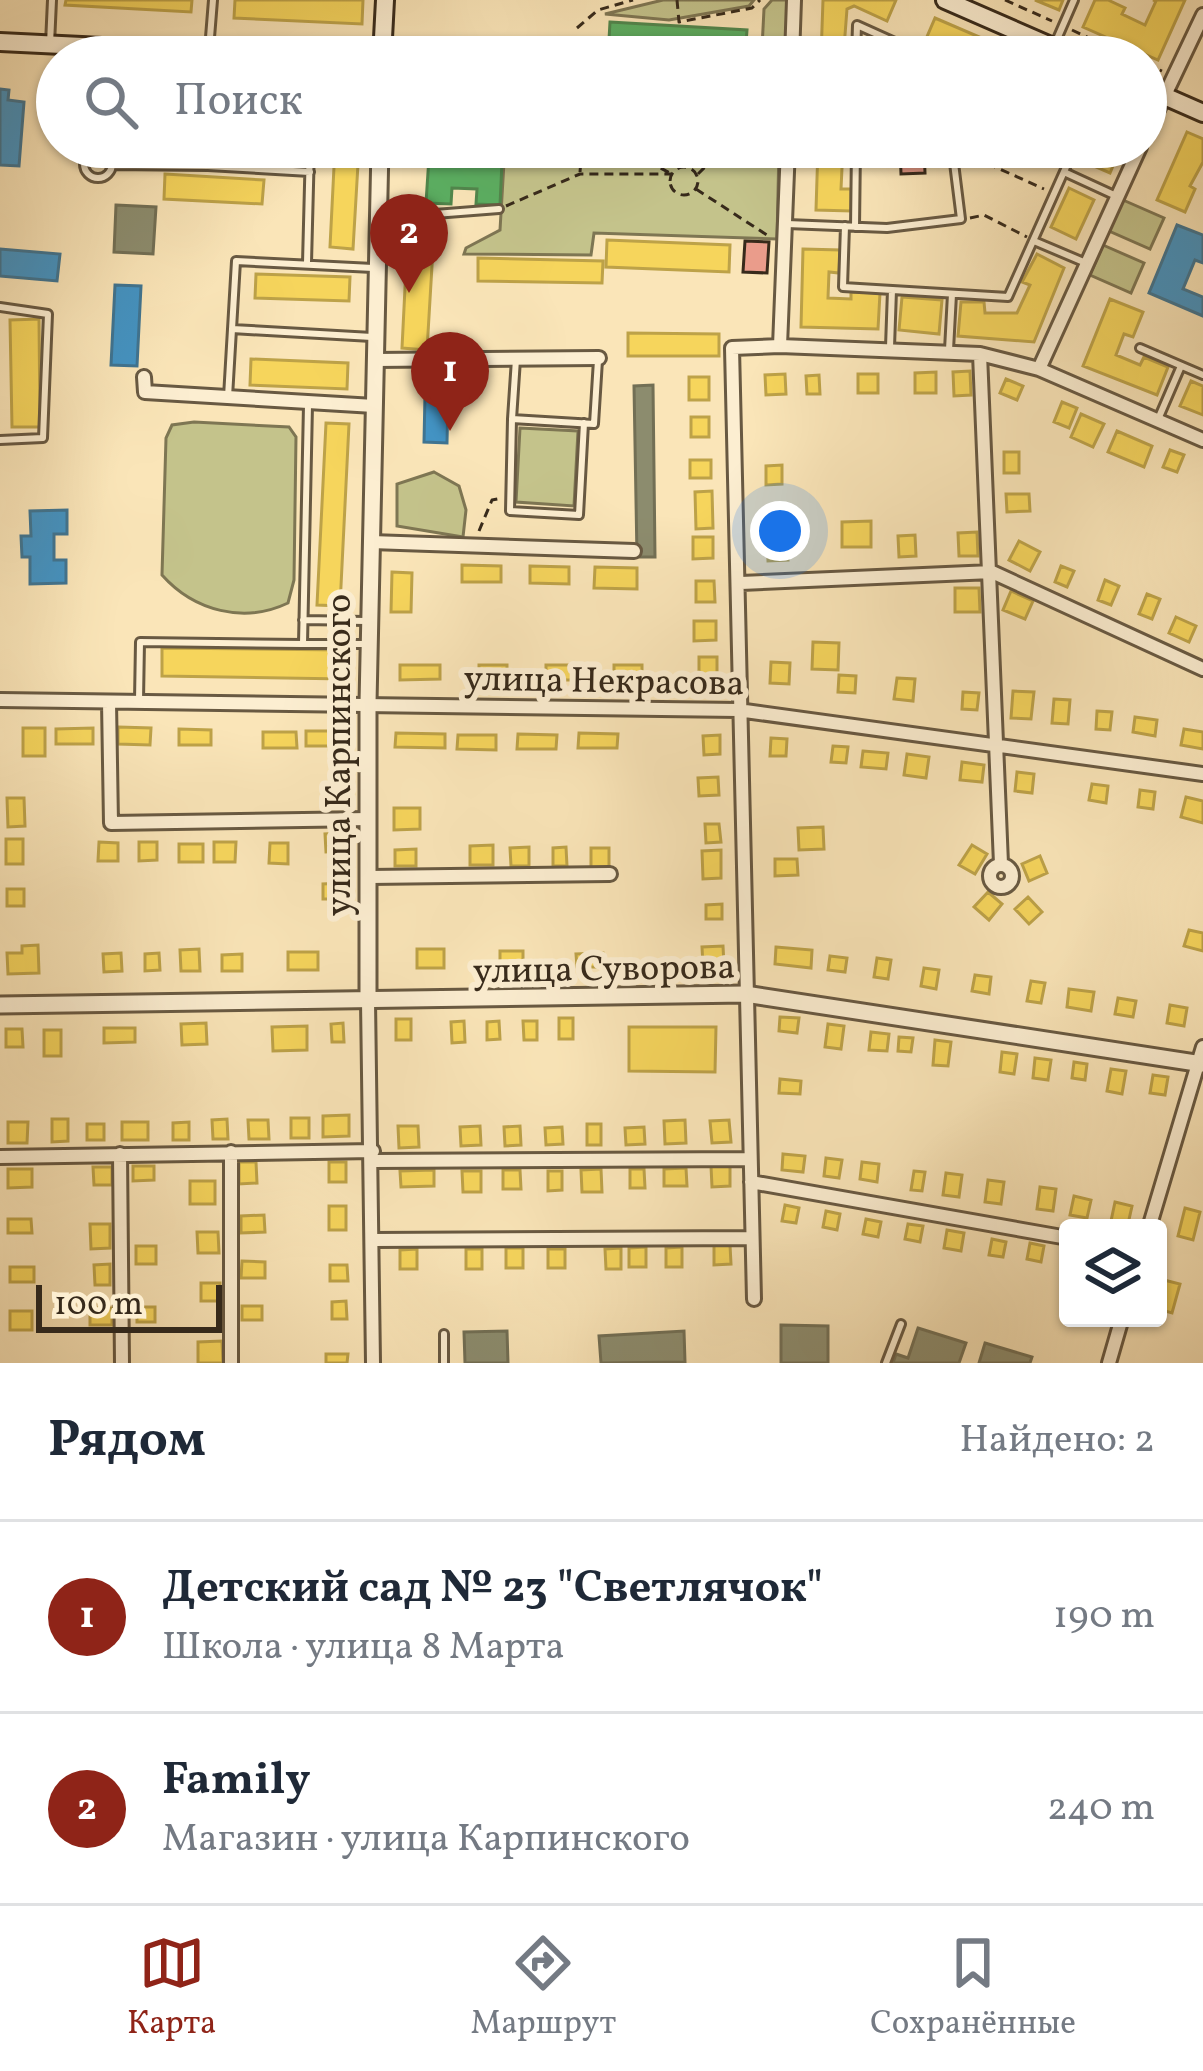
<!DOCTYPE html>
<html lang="ru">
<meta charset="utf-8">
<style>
body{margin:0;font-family:Vollkorn,serif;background:#f2f2f3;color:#1f2937}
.controls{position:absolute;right:36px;bottom:36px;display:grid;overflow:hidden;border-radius:12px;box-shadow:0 3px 9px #0004}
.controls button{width:108px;height:108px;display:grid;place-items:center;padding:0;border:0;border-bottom:3px solid #e0e1e3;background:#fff;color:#1f2937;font:60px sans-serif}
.scale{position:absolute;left:36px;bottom:30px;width:186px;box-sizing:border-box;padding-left:12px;border:6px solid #372a1b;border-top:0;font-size:33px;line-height:42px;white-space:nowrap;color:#372a1b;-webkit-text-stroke:9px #fceed1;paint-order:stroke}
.you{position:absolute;left:780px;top:531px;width:42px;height:42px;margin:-30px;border:9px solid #fff;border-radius:50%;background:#1a73e8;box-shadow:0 0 0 18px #1a73e833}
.badge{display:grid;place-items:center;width:78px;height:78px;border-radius:50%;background:#8f2418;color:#fff;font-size:39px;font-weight:700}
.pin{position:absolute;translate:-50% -99px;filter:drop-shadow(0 3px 6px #0008)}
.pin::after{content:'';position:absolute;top:63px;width:42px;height:36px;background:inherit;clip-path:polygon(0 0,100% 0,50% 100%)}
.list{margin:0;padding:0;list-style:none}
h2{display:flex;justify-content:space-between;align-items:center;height:156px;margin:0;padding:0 48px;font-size:51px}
h2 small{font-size:39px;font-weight:400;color:#747a83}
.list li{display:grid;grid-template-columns:78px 1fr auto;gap:36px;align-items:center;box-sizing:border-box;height:192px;padding:0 48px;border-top:3px solid #e0e1e3}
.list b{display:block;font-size:45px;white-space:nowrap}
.list p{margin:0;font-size:39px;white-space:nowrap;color:#747a83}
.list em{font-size:39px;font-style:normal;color:#747a83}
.icon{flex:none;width:66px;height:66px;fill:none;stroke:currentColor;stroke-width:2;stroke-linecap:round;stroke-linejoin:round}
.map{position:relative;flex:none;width:1203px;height:1363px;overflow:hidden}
.search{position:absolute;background:#fff;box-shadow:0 3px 9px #0004;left:36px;right:36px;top:36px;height:132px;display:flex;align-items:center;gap:30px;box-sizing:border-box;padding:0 42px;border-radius:66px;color:#747a83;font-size:45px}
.sheet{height:540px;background:#fff}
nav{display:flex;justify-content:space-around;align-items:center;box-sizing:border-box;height:168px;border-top:3px solid #e0e1e3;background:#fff;font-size:33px;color:#747a83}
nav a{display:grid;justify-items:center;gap:6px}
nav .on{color:#8f2418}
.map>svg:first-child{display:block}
.green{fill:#c4c38b;stroke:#7e7653;stroke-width:3}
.homes{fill:#f6d55c;stroke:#bda248;stroke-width:3}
.schools{fill:#4393c3;stroke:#3f7491;stroke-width:3}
.public{fill:#5aae61;stroke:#50864c;stroke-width:3}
.industry{fill:#8c8c6e;stroke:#726f55;stroke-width:3}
.building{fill:#ea9c8b;stroke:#372a1b;stroke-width:3}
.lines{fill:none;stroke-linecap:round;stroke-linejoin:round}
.service-casing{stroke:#685942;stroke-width:12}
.minor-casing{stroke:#685942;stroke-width:18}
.tertiary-casing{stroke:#685942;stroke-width:21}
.secondary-casing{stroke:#372a1b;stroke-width:22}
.path{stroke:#372a1b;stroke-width:3;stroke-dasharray:9 6;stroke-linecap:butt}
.service{stroke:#fceed1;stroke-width:6}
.minor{stroke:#fceed1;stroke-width:12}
.tertiary{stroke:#fceed1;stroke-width:15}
.secondary{stroke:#fceed1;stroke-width:16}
.labels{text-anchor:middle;stroke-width:12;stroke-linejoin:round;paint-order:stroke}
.street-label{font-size:36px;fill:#372a1b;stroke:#fceed1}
</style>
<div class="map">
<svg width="1203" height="1363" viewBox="0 0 1203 1363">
<rect width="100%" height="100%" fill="#fae5b8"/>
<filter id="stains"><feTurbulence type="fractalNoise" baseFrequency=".00167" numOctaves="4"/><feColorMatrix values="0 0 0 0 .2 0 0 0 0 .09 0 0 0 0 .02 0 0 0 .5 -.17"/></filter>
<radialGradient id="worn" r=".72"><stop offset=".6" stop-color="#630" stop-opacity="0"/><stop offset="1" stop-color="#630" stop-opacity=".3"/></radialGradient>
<!-- green -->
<path class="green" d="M663 0H754L749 6 669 20 605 14Z
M772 0H790L788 53 769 56 762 48 764 9Z
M474 147H779L777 239 594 233 591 255 464 254 466 248 500 230 504 162 474 158Z
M1123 200 1164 218 1150 249 1109 231Z
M1103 245 1144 263 1131 293 1090 275Z
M194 422 289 427 296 437 294 580 288 603C244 624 194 611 162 575L166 438 172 425Z
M520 428 578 431 574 506 516 502Z
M434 472 459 486 466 510 463 537 397 526V484Z"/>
<!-- homes -->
<path class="homes" d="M66 0H192L191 12 65 5Z
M235 0H363L362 24 234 18Z
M823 0H896L887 21 854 6 847 9 844 48 849 49 848 57H821Z
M1035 0H1063L1059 10Z
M1095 0H1108L1125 8 1122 14 1145 25 1156 1 1153 0H1185L1158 60 1083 27Z
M935 18 1026 57H962L948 51 946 56 923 46Z
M1187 132 1203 139V162L1190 186 1195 189 1185 212 1157 200Z
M335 147H359L353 249 330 247Z
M818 147H843L841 189H851V211L816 210Z
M1086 147H1121L1110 173 1080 160Z
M165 174 264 180 262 204 164 199Z
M1069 188 1094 200 1076 239 1051 227Z
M607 240 730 245 729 272 606 267Z
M407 248 433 249 427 350 402 348Z
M803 249 840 250 839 273 829 272 828 298 851 299V292L880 293 878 329 801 327Z
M1037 254 1064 268 1034 342 958 336 961 302H984L985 313H1017L1030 285 1022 282Z
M478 258 603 261 602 283 478 281Z
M256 274 350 277 349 301 255 298Z
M902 297 942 300 939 334 899 330Z
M1110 299 1143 312 1133 337 1124 334 1116 355 1140 365 1144 357 1168 367 1157 395 1083 366Z
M39 319 40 427H12L10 320Z
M628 333 719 334V356H628Z
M251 359 348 363 347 389 250 385Z
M970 371 971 395 954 396 953 372Z
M936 372V393H915V373Z
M785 374 786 394 766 395 765 375Z
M858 374H878V393H858Z
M819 375 820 394H807L806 376Z
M689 377H709V400H689Z
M1006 379 1023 386 1017 400 1000 393Z
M1191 381 1203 386V415L1180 406Z
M1062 402 1077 408 1069 428 1054 422Z
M1081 414 1104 424 1093 447 1071 437Z
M691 417H709V437H691Z
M326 423 349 424 340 606 317 605Z
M1117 431 1152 446 1144 467 1108 452Z
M1170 450 1184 455 1177 472 1163 467Z
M1004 452H1019V473H1004Z
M690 460H711V478H690Z
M782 465V484L766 485V466Z
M712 491 713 528 696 529 695 492Z
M1006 494H1029L1030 511 1007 512Z
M871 521V547H842V522Z
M787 532 788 560 768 561 767 533Z
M977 532 978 556H959L958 533Z
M915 535 916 556 899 557 898 536Z
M693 537H713V558L693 559Z
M1019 541 1040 552 1030 571 1009 560Z
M462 565 501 566V582H462Z
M530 566 569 567V584L530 583Z
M1061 566 1074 571 1067 587 1055 582Z
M595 567 637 568V589L594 588Z
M392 572 412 573 411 612H391Z
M1105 580 1119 586 1111 605 1098 600Z
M696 581H714L715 602H696Z
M955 588H979L980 612H955Z
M1011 591 1033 601 1025 619 1003 610Z
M1147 594 1160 599 1152 619 1139 614Z
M1176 617 1196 626 1189 642 1169 633Z
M694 621H716V640L694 641Z
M813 642 839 643 838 670 812 669Z
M162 648 345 650 344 679 162 676Z
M699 657H717V681H699Z
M771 662 790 663 789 684 770 683Z
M400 665H440V679L400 680Z
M479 665H507V680H479Z
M546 665H574V680H546Z
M614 665H642V680H614Z
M839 675 856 676 855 693 838 692Z
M897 678 915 679 913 701 894 699Z
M1013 691 1034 692 1031 719 1011 718Z
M963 692 979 693 977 710 962 709Z
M1054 699 1070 700 1068 724 1052 723Z
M1097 711 1112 712 1110 730 1096 729Z
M1135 717 1157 720 1155 736 1133 732Z
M118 727 151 728 150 745 118 744Z
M23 728H45V756H23Z
M93 728V744H56V729Z
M179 729 211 730V745H179Z
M1184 729 1203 732V749L1181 745Z
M306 731H340V746H306Z
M263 732H296L297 748H263Z
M396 733 445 734V748L395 747Z
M579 733 618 734 617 748H578Z
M518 734 557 735 556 749H517Z
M458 735H496V750L457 749Z
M720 735V754L704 755 703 736Z
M771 738 787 739 786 756H770Z
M833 746 848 747 846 763 831 762Z
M863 751 888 753 886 769 861 767Z
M907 754 929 757 926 778 904 775Z
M962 762 984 765 982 782 960 780Z
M1017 772 1034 774 1032 793 1015 791Z
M718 777 719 795 699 796 698 778Z
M1092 784 1108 786 1106 803 1089 800Z
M1140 790 1155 792 1153 809 1138 807Z
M1186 797 1203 801V823L1181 817Z
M7 798H24L25 826 8 827Z
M394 808H420V829L394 830Z
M705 824H719L721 842 706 843Z
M823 827 824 849 799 850 798 828Z
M343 833 344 851 326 852 325 834Z
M6 839H23V864H6Z
M99 842 118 843V861H98Z
M139 842H157V860L139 861Z
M214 842H236L235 862H214Z
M270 843H288V864L269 863Z
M179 844H203V862H179Z
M493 845V865H470V846Z
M972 845 987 854 975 874 959 865Z
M529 847V866H511L510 848Z
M566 847 567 866H553V848Z
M591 848H609V869H591Z
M416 849V866H395V850Z
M721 850V878L703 879 702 851Z
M1040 856 1047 873 1029 881 1022 864Z
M775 859H797L798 875 775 876Z
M343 883V899H323V884Z
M7 889H24V906H7Z
M988 892 1002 904 989 920 974 907Z
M1028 897 1042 912 1029 924 1015 909Z
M722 904V919H706V905Z
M1189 930 1203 933V951L1184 946Z
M38 945 39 973 8 974 7 953H22V946Z
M723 946 724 965 703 966 702 947Z
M776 947 812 950 811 968 775 964Z
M199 949 200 971H181L180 950Z
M417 949H444V968H417Z
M500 951H523V967H500Z
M288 952H318V970H288Z
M121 953 122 971 104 972 103 954Z
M159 953 160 970 145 971V954Z
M603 953 604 967H577L576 954Z
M242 954V971H222V955Z
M830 956 847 958 845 972 828 970Z
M877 958 891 960 888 979 874 977Z
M924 968 939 970 936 989 921 986Z
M975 975 991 977 989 994 972 991Z
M1031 981 1045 983 1041 1003 1027 1001Z
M1069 989 1094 992 1091 1011 1067 1007Z
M1118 998 1136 1001 1133 1017 1115 1014Z
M1170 1005 1187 1008 1184 1026 1167 1023Z
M780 1017 799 1018 797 1033 779 1031Z
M559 1018H573V1039H559Z
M396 1019H411V1040H396Z
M464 1021 465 1042 452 1043 451 1022Z
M499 1021 500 1039 487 1040V1022Z
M523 1021H537V1040H524Z
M206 1023 207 1044 182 1045 181 1024Z
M343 1023 344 1042H332L331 1024Z
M828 1024 844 1026 841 1049 825 1047Z
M307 1026V1050L273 1051 272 1027Z
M629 1027H716L715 1072 629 1071Z
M104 1028H135V1042L104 1043Z
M6 1029H22L23 1047H6Z
M44 1030H61V1056H44Z
M871 1032 889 1034 887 1051 869 1050Z
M899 1037 913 1038 911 1052 898 1051Z
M935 1040 951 1042 948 1066 933 1065Z
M1002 1052 1017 1054 1014 1074 1000 1072Z
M1035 1058 1051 1060 1048 1080 1033 1078Z
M1074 1062 1087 1064 1085 1080 1072 1078Z
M1111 1069 1126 1071 1122 1094 1107 1091Z
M1153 1075 1168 1077 1165 1095 1150 1093Z
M780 1079 801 1081 800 1094 779 1093Z
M349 1115V1136L323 1137V1116Z
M291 1118H309V1138H291Z
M52 1119H68V1141L52 1142Z
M227 1119 228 1139H213L212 1120Z
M248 1120H268L269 1139H249Z
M685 1120 686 1143 665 1144 664 1121Z
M729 1120 731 1142 712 1143 710 1121Z
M8 1122H28L27 1143H8Z
M122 1122H148V1140H122Z
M189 1122V1140H173V1123Z
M87 1124H104V1140H87Z
M587 1124H601V1145H587Z
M398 1126H418L419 1147 399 1148Z
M480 1126 481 1145 461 1146 460 1127Z
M520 1126 521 1145 505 1146 504 1127Z
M562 1127 563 1144 546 1145 545 1128Z
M644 1127 645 1144 626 1145 625 1128Z
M783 1154 805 1156 803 1172 782 1170Z
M826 1158 842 1160 839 1178 824 1176Z
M239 1162H256L257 1183 239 1184Z
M329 1162H346V1182H329Z
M862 1162 879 1164 877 1182 860 1179Z
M133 1166H154V1180L133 1181Z
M711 1166H730V1186L712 1187Z
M93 1167H112V1185H94Z
M686 1168 687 1186H664V1169Z
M8 1169H32V1187L8 1188Z
M601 1169 602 1192H582L581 1170Z
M630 1169H644L645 1188H630Z
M434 1170V1186L401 1187 400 1171Z
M503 1170H520L521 1189H503Z
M462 1171H481V1192H463Z
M548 1171H562V1190L548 1191Z
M914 1171 925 1172 922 1191 911 1190Z
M946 1173 962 1175 959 1197 943 1195Z
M988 1180 1004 1182 1001 1204 985 1202Z
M190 1181H215V1204H190Z
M1040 1187 1056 1189 1053 1211 1037 1209Z
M1074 1196 1091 1200 1087 1218 1070 1215Z
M1115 1202 1132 1206 1128 1224 1111 1221Z
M785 1205 799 1208 796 1223 782 1221Z
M329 1206H346V1230H329Z
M1185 1208 1200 1212 1193 1240 1178 1236Z
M826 1211 840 1214 837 1230 823 1227Z
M264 1215 265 1232 241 1233V1216Z
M8 1219H31L32 1233H8Z
M866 1219 881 1222 878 1237 863 1234Z
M90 1224H110V1248L91 1249Z
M908 1224 923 1226 920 1242 905 1239Z
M947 1230 964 1233 961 1251 944 1248Z
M197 1232H218L219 1253H198Z
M992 1239 1006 1242 1003 1257 989 1255Z
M1030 1243 1044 1246 1041 1262 1027 1259Z
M714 1245H730L731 1264 714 1265Z
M136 1246H156V1264H136Z
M646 1247V1267H629V1248Z
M682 1247V1267H666V1248Z
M506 1248H523V1268H506Z
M621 1248V1269H606L605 1249Z
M417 1249V1269H400V1250Z
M466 1249H482V1269H466Z
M548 1249H565V1268H548Z
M242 1261 265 1262V1278H241Z
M110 1264V1285H95L94 1265Z
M330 1265H347L348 1281H330Z
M10 1267H34V1282H10Z
M1164 1280 1180 1284 1172 1313 1158 1309Z
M201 1283H220V1301H201Z
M346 1301 347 1319H332V1302Z
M242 1306H262V1320H242Z
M137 1307H155V1322H137Z
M90 1308H112V1325H90Z
M10 1311H32V1330H10Z
M222 1341 223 1363H198V1342Z
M326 1354H348L347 1363H326Z"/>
<!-- schools -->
<path class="schools" d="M0 89 9 90 8 100 24 102 19 166 0 165Z
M1177 225 1203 235V263L1195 260 1183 289 1203 297V316L1149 293Z
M0 249 60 254 57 281 0 276Z
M115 285 141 286 137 366 111 365Z
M425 395H448L447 443 424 442Z
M67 510V534H54V560H66V583L30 584V557H22L21 536H31L30 511Z"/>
<!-- public -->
<path class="public" d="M610 22 747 30 745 57H608Z
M429 157 502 162 500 205 476 204 477 189 452 188 451 204 426 203Z"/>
<!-- industry -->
<path class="industry" d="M116 205 156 207 153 254 114 252Z
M653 385 655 557H637L634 386Z
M781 1325 828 1326V1363H781Z
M918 1328 966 1343 959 1363H893L896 1354 908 1358Z
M507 1331 508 1363H465L464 1332Z
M684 1331 685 1362 601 1363 599 1336Z
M985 1343 1032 1357 1030 1363H979Z"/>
<!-- building -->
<path class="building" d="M900 147H924L925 173 901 174Z
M745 241 769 242 767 273 743 272Z"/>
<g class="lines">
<!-- service casing -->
<g class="service-casing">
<path id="service" d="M50 44 52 0
M1054 46 1074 0
M209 50 213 0
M856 57 857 25 928 57
M209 147 208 166 310 172
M84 164a14 14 0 1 1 28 0a14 14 0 1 1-28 0Z
M112 165 208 166
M1064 172 1114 195
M383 218 499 209
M787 224 887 228 961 219 952 147
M845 226 843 287 1008 297 1075 147
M855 227 856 147
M1034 241 1086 263
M307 263 310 147
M0 307 48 314 43 438 0 440
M232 329 372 337
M890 347 892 290
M1140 348 1203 375
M949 350 952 294
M516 359 512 419 594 424 598 360
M228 397 236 261 373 268
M1159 417 1181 366
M512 419 510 511 579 515 584 423
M303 620 366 621
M303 644H365
M139 700 140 642 303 644 308 405
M444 1334V1363
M886 1363 901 1324"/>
</g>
<!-- minor casing -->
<g class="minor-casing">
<path id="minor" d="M792 57 794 0
M1146 135 1203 15
M780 346 788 147
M980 354 1001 864
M375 360 599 358
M1039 369 1140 147
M144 377 145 392 374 406
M371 542 634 551
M741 583 992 572 1203 669
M0 700 738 710 1203 774
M109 702 111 823 369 819
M990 876a11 11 0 1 1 22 0a11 11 0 1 1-22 0Z
M370 877 610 874
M368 1001 373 1363
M120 1154 122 1363
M0 1157 373 1151
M373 1161 750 1159
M751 1182 1068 1238
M1149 1228 1203 1047
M373 1240 751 1238
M754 1299 732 348 780 346 980 354 1039 369 1203 440
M231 1363V1152
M1109 1363 1122 1318"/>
</g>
<!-- tertiary casing -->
<g class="tertiary-casing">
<path id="tertiary" d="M368 1001V703L380 147
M0 1005 745 994 1203 1064"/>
</g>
<!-- secondary casing -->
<g class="secondary-casing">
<path id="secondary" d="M945 0 1076 57
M0 42 306 57
M382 57 385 0
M1146 88 1203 113"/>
</g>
<!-- path -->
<path class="path" d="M677 0 679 22 752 8 760 0
M1005 0 1052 21
M577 28 598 10 633 0
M1072 30 1130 57
M1146 64 1162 71
M621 147 670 173
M960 151 1044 189
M670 181a14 14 0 1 1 28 0a14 14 0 1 1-28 0Z
M580 172 582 147
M698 174 725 147
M696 189 770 237
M506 206 580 174H671
M970 218 984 215 1027 237
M479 531 492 500 503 498"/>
<!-- service -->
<use href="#service" class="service"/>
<!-- minor -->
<use href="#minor" class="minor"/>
<!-- tertiary -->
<use href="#tertiary" class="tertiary"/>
<!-- secondary -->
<use href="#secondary" class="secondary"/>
</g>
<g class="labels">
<!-- street labels -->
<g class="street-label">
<text transform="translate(604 679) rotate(1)" y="13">улица Некрасова</text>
<text transform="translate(337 755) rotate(-90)" y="13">улица Карпинского</text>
<text transform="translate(604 967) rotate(-1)" y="13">улица Суворова</text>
</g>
</g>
<rect width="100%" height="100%" filter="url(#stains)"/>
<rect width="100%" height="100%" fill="url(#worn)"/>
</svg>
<div class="controls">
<button><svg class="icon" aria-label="layers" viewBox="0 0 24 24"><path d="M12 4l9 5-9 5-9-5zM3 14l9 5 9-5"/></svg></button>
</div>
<div class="scale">100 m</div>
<div class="you"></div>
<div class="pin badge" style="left:450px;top:431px">1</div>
<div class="pin badge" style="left:409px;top:293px">2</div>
<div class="search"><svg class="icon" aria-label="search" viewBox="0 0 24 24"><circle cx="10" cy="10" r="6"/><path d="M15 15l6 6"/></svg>Поиск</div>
</div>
<section class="sheet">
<h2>Рядом<small>Найдено: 2</small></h2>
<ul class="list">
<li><span class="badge">1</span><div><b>Детский сад № 23 &quot;Светлячок&quot;</b><p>Школа · улица 8 Марта</p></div><em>190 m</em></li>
<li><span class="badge">2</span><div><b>Family</b><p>Магазин · улица Карпинского</p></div><em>240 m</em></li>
</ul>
</section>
<nav>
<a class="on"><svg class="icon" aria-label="map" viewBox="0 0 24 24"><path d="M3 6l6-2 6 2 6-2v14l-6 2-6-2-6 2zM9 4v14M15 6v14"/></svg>Карта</a>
<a><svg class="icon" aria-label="directions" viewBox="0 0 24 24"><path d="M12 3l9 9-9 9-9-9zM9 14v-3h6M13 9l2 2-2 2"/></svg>Маршрут</a>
<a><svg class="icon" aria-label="saved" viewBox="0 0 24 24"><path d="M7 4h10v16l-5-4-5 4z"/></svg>Сохранённые</a>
</nav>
